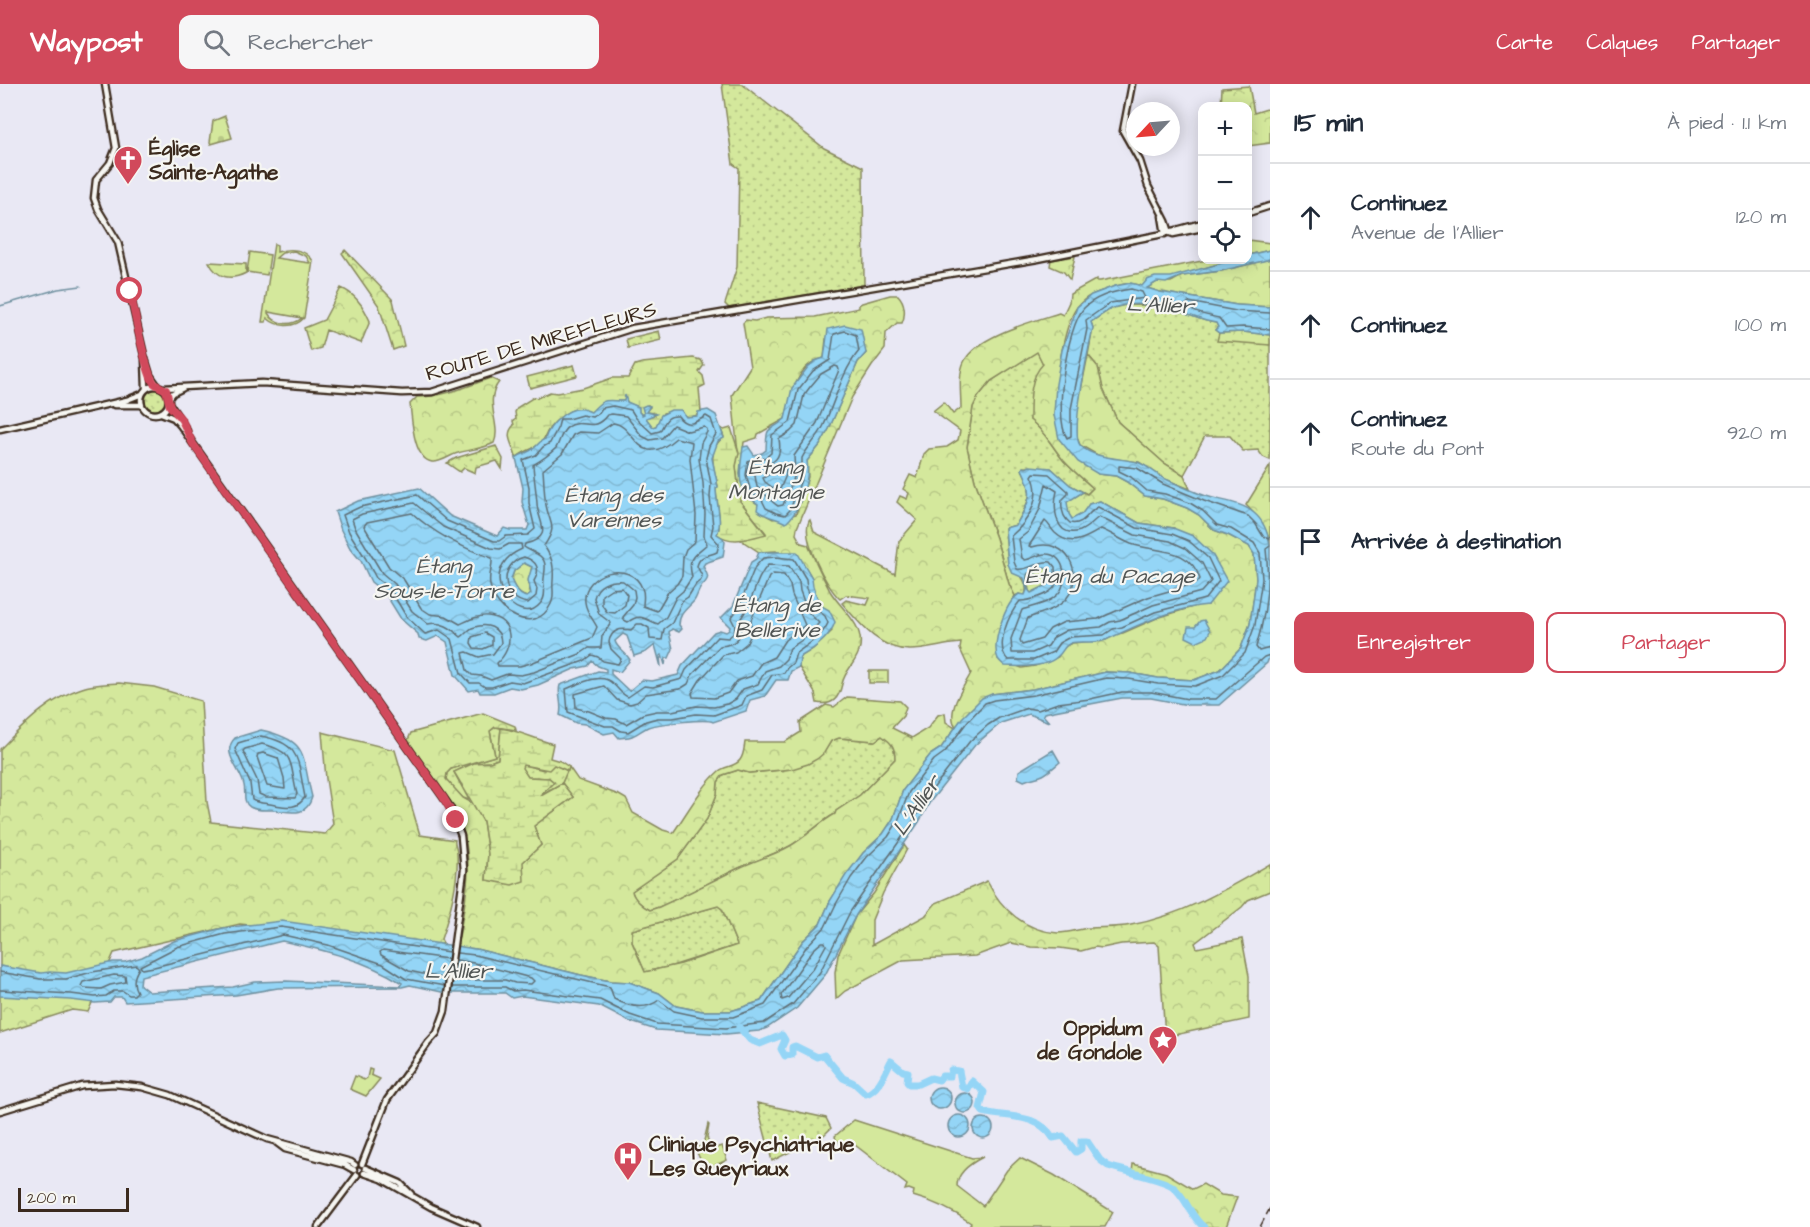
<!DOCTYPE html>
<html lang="fr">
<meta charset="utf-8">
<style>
body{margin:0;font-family:"Architects Daughter",sans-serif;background:#f6f6f7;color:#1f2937}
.controls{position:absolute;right:18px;top:18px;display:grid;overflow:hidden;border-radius:12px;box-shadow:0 3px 15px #0003}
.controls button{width:54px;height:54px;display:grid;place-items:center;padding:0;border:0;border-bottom:2px solid #e0e1e3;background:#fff;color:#1f2937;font:30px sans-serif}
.compass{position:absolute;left:1126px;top:18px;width:54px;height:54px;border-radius:50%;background:#fff;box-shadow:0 3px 15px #0003;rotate:244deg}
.scale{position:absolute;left:18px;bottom:15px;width:111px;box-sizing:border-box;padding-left:6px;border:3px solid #3b2a1e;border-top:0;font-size:16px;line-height:21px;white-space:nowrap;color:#3b2a1e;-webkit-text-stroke:4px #f6f6f2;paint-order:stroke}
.stop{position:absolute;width:18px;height:18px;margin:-14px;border:4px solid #d1495b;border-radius:50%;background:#fff}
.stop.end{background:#d1495b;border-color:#fff;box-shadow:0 2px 6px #0008}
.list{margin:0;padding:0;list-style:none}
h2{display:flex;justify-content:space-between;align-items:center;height:78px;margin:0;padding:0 24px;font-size:26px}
h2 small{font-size:20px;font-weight:400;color:#747a83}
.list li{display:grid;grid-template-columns:39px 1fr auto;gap:18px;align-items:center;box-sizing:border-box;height:108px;padding:0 24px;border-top:2px solid #e0e1e3}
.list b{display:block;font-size:22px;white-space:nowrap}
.list p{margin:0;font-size:20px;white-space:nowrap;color:#747a83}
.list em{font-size:20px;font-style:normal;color:#747a83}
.actions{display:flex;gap:12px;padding:18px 24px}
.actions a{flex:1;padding:14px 0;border:2px solid #d1495b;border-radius:12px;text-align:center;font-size:21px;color:#d1495b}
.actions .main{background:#d1495b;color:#fff}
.icon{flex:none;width:33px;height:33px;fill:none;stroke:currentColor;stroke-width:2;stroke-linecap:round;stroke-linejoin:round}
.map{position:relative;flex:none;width:1270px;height:1143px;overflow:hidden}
header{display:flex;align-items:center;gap:36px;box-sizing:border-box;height:84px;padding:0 30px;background:#d1495b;color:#fff}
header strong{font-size:28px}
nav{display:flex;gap:33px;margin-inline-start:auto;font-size:21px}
.search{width:420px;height:54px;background:#f6f6f7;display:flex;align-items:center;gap:15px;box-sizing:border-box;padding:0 21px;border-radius:12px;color:#747a83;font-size:22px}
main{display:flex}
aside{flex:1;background:#fff}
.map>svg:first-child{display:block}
.grass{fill:url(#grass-dots);stroke:#88895d;stroke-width:1.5}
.forest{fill:url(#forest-crowns);stroke:#88895d;stroke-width:1.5;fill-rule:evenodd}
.wetland{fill:url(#wetland-marsh);stroke:#88895d;stroke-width:1.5}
.cemetery{fill:url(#cemetery-stones);stroke:#88895d;stroke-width:1.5}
.park{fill:#d4e89c;stroke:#88895d;stroke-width:1.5;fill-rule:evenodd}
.water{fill:url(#water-waves);stroke:#7091a0;stroke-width:1.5;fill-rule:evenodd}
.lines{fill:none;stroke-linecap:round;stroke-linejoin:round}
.shore{stroke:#5f6e74;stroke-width:1.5}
.stream{stroke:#7091a0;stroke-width:1.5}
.river{stroke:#94d5f6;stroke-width:7}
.secondary-casing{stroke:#3b2a1e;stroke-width:9}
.secondary{stroke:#f6f6f2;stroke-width:4.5}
.rail{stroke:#3b2a1e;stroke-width:1.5;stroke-dasharray:9 4.5;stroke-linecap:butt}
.route{stroke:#d1495b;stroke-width:8}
.labels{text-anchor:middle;stroke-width:4.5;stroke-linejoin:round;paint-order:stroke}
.poi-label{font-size:21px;font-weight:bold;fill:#3b2a1e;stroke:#f6f6f2;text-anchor:start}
.street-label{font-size:21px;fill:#3b2a1e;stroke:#f6f6f2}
.water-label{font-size:22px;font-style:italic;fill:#515554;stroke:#f6f6f2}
</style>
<header>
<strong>Waypost</strong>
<div class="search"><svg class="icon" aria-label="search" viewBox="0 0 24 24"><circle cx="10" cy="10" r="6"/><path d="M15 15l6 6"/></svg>Rechercher</div>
<nav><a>Carte</a><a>Calques</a><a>Partager</a></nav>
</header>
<main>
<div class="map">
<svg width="1270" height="1143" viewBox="0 0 1270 1143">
<defs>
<pattern id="grass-dots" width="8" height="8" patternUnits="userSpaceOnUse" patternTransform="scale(1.5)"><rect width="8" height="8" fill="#d4e89c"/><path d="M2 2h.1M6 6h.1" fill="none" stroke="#b7c786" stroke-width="1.8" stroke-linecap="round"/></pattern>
<pattern id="forest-crowns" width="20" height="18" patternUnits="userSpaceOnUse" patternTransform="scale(1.5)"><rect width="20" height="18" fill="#d4e89c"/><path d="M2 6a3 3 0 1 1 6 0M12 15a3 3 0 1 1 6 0" fill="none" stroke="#b7c786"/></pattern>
<pattern id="wetland-marsh" width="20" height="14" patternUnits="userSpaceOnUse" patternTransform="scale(1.5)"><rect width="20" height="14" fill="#d4e89c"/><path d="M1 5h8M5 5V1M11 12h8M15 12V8" fill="none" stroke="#b7c786"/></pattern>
<pattern id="cemetery-stones" width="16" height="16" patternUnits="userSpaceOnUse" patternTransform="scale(1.5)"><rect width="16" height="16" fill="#d4e89c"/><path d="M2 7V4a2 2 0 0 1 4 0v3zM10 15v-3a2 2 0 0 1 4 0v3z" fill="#b7c786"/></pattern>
<pattern id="water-waves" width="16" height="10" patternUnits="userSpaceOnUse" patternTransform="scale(1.5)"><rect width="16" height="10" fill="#94d5f6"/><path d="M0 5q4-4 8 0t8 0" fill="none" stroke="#80b7d2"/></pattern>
</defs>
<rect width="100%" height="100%" fill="#e9e8f4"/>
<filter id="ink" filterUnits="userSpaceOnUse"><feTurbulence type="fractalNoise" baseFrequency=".0167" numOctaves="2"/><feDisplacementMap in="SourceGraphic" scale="12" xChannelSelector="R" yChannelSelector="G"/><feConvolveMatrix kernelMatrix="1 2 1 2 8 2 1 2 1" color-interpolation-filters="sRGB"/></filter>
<g filter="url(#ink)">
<!-- grass -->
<path class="grass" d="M722 0H742L824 64 863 83 864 201 729 224 725 220 737 183 739 84 733 80Z
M1126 221C1144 221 1162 222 1179 227 1193 232 1201 237 1216 239L1218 243 1215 246 1219 249 1270 256V376L1263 373 1258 366 1243 367 1230 352H1205L1184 391 1164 379 1118 338 1103 305 1098 283 1088 271 1093 244 1091 238 1112 224Z
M659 247 661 256 628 264 626 255Z
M1037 267 1043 280 1030 336C1045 347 1052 363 1064 377 1073 387 1083 395 1093 404L1087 410 1070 401 1051 384 1024 383 1022 385C1035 411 1030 415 1016 441L1005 444 1008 480C1018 489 1030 497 1025 511L1019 510 1015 512 1009 500 996 454 975 397 967 364 973 323 978 313 991 297Z
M574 281 577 292 530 304 527 293Z
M145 316a10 10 0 1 1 20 0a10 10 0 1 1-20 0Z
M496 362 503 375 502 385 497 377 476 383 475 389 464 384 460 388 447 379 456 374Z
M496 643 501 644 498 675 490 678 474 679 454 688 469 716 463 714 446 696 447 689 451 685 495 672 490 647Z
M882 652C892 659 895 663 895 675L860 711 836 727 835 730C820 738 806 753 790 762 774 771 756 776 739 784 712 797 686 811 659 823L650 826C643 823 633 814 632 807L678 775 707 735 717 710 718 698 723 691 738 686 749 689 792 685 828 662 831 657 839 654 874 657Z
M554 680 568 687 562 699 539 712 554 698 549 694 528 693 521 684 523 681 544 686Z
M718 822 722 825 737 861 672 882 645 888 632 858V846Z
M757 1019 826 1034 831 1044 824 1051 772 1077Z"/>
<!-- forest -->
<path class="forest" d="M1249 2 1254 29 1270 24V59L1248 62V22H1221L1222 4Z
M1248 156 1270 159V166L1248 171Z
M345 166 393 216 404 262 393 266 379 222 342 169Z
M1075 172 1070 196 1064 188 1050 182 1051 176Z
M1270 175V223L1237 221 1160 208 1147 204 1157 198H1171L1182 192 1221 187Z
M1207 176H1233L1142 202C1132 197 1121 200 1110 204 1098 208 1087 211 1078 222 1062 241 1056 305 1054 331L1098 390 1116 392 1127 398 1145 412 1163 415 1187 424 1199 431 1214 446 1228 451 1249 462 1254 470 1256 495 1250 540 1241 564 1220 586 1194 596 1158 594 1130 589 1106 588 1033 605 992 610 971 625 956 643C945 628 964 603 971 589L960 565 961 559C944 560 927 566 910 566 880 566 859 539 842 519L846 516 867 521 870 514 846 511 840 515C826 503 801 454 809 437L810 436 814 448 895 490 899 457 917 436 897 418 900 412 907 415 909 409 903 405 910 391 917 394 924 370 929 365 947 363 958 356 960 347 933 327 944 318 953 330 961 324C961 310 958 290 964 278 976 252 1034 237 1059 229L1063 231 1069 218 1070 210 1097 195V197H1100ZM1037 268 1043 280C1029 294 1030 317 1030 336 1045 347 1052 363 1064 377 1073 387 1083 395 1093 404L1087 410 1083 408 1066 418 1069 431 1072 435C1080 434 1085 427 1089 420L1100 417 1139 439 1174 444 1208 521H1199L1157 534 1123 549 1116 550 1106 556 1072 559 1063 563 1058 573 1035 582 1022 584 998 575C997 549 1001 534 1015 512L1009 500 996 454 975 397 967 363 973 323 978 313 991 297Z
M341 204C356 210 364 223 370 237L361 259 326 246 321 264 311 267 304 244 324 236Z
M890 211H898C905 218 906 230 902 239H897L886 249 885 265 872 282 852 313 797 444 796 450 801 459 808 461C815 476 822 492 830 507 840 524 864 540 860 563 858 578 845 585 842 600 839 614 833 622 817 619L815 609 799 583 800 573 813 565 832 547 825 525 820 521 812 502V494L806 484 776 467 759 468 741 456 766 449 740 417 736 382 738 369 732 311 750 283 743 239 746 236 755 237 766 234 815 233 859 224V221L862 219ZM826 255 866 269 858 278 829 345 820 361 807 377 808 393 796 430 773 435 760 428 758 420 747 413 740 390 744 358 757 354 758 350 785 335C790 318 795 286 815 277 818 276 822 275 824 274Z
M1243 248 1270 251V261L1217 257 1219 249Z
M1088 271 1098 283 1103 305 1118 338 1164 379 1184 391 1190 405 1165 395 1139 378 1101 373 1080 361 1077 353V326Z
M490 294 499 298C483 318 502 341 494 359 483 365 471 365 458 369 450 371 441 379 432 378 413 375 412 335 410 320L417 313C443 313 466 303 490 294Z
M1270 382V461C1267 443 1258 433 1246 421Z
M524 479 532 483 528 500 531 510 528 513C519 512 514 503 511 496L514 487Z
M1043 484H1050L1049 500 1031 509 1029 507 1027 489 1036 488Z
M119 599 154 603 201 617 207 718 211 738 325 750 333 740 326 695 322 648 395 666 420 751 455 756C454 761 457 764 457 770 459 798 450 829 441 855L443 859 440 862 240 840 114 869 88 928 72 926 0 949V665C25 640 48 615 82 604 93 600 107 600 119 599Z
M847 613 900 617 906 623 903 632 892 644 912 654 928 644 938 631 945 629 946 638 955 644 941 664 930 671 903 706 893 735 883 750 863 769 830 817 820 840 802 858 761 917 731 927H702L676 922 659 909 629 898 610 897 581 891 476 865 457 863C466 816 478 766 453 722 440 699 422 679 408 656L411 649 483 629 515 642 516 646 495 643 490 647 495 672 451 685 447 689 446 695 463 714 474 720 483 737 488 770 486 796 523 778 541 761 534 742 573 713 562 699 569 683 578 696 619 711 626 715 633 729 663 746 673 749C687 729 701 703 719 687 725 682 735 683 740 676 744 671 744 664 745 658H785L801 648 800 638 826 621 834 623ZM882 652C892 659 895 663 895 675L860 711 836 727 835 730C820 738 806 753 790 762 774 771 756 776 739 784 712 797 686 811 659 823L650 826C643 823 633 814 632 807L678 775 707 735 717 710 718 698 723 691 738 686 749 689 792 685 808 680 817 675 824 669 831 657 839 654 875 657ZM718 822 722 825 737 861 681 880 645 888 632 858V846Z
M904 761 907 765 883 809 872 836V861L925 832 936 819 987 797C1001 825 1025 847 1058 849 1069 849 1079 845 1089 844 1103 843 1117 844 1131 841 1181 832 1227 805 1270 780V807L1248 816 1242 823 1195 859 1197 864 1242 855 1249 892V935L1165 953 1159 862 1154 858 1121 860 1102 864 1095 863 1081 867 1060 864 1031 863 1011 859 975 872 903 876 845 907 836 915 835 888 838 871 856 831 874 809Z
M1133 1080 1166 1089 1193 1105 1203 1100 1221 1111 1237 1113 1226 1143H1204L1197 1137 1191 1124 1171 1101 1132 1089Z"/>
<!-- wetland -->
<path class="wetland" d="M693 274 701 276 704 281 699 288 703 292 705 301 699 304 701 328C687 340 679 324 663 329L656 342 652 343 645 333 655 331 654 329 645 328 650 323 648 321 643 323 644 330 642 331 639 328 638 323 628 319 625 315 624 317H608L591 328C586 327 582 325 577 325 567 326 552 339 547 348 545 353 545 355 540 359 533 366 523 367 516 374 514 361 503 352 514 341L513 337 516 335 515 328 518 323 534 313 537 314 550 308 557 309 583 304 612 294H628L635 281 642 279Z
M720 343 724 346 731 344 739 369 736 382 740 417 766 450C751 454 731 461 717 450 723 438 716 419 716 404L718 402C714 386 706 364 724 353Z
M869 587H888V599H869Z
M501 644C520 647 535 655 553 660L550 674 560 677 569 683 568 687 554 681 549 686 523 681 522 684 528 693 549 694 554 698 539 712 562 699 573 713 534 742 541 761 523 778 524 797 512 801 486 796 488 770 483 737 454 688 474 679 490 678 498 675Z"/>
<!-- cemetery -->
<path class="cemetery" d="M225 32 232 54 211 60 210 58 213 37Z"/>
<!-- park -->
<path class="park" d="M274 160 277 161V168C290 164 305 164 313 177L304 234C294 245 277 243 267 234L266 238H262ZM294 167 306 172 310 179 276 174 282 169ZM268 229V228L302 234C291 243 275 241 268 229Z
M250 168 270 171 267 191 247 188Z
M209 178 246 180V189C230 197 217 194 209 178Z
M369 985 372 986 371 991 380 995 366 1012 350 1005 355 992 364 996 367 994Z
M854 1036 972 1074 983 1073C971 1079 957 1088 957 1102L983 1122 1007 1086 1020 1074 1054 1091 1113 1128 1105 1143H969L971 1139C952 1126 935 1118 913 1112L914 1107 909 1105 905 1106 907 1101 851 1058 847 1063 836 1056 835 1052Z
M708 1040 709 1041 707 1053 711 1065 722 1062 727 1076 705 1086 695 1064 703 1061Z"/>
<!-- water -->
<path class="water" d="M1270 166V175L1267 176 1221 187 1182 192 1166 199 1157 198 1147 204 1160 208 1237 221 1270 223V251L1243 248 1219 249 1215 246 1218 243 1216 239C1202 237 1193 232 1180 228 1161 221 1130 216 1111 225 1104 229 1097 234 1091 238L1093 244C1089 262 1070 350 1080 361 1093 375 1121 374 1137 378 1148 381 1157 392 1168 396 1181 402 1194 408 1206 412 1221 417 1242 418 1254 429 1264 437 1268 449 1270 461V571L1267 579 1219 621H1188L1151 614H1122L1044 629 1043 631 1049 638 1029 630 1001 639 975 661 930 718 919 738 856 831 825 891 797 924 767 944 759 947 726 950 656 946 628 937 599 922 522 912 512 914 505 909H446L410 901 402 903 278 904 236 911 125 918 122 913H114L110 918 95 919 71 916 0 912V882L41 889 50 888 66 889 113 878H125L142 873 174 857 223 844 282 837 476 865 581 891 610 897 629 898 659 909 676 922 702 927H731L761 917 802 858 820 840 830 817 846 791 863 769 883 750 893 735 903 706 930 671 941 664 962 634 982 614 992 610 1033 605 1106 588 1130 589 1158 594 1194 596 1220 586 1241 564 1250 540 1256 495 1254 470 1249 462 1228 451 1214 446 1199 431 1187 424 1163 415 1145 412 1127 398 1116 392 1098 390 1078 378 1059 355 1054 331 1056 300 1062 266 1077 223 1091 211 1115 202 1131 199 1142 202 1147 196 1155 193H1171L1233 176H1248V171ZM282 857C324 866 365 876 402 899L400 902 286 897 255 898 233 903 149 908 140 901 141 892Z
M845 241 861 245 866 269 858 278 829 345 820 361 807 377C810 395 800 427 786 439 777 434 765 433 757 426L758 420C734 405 740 388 743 363L748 362 754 371 762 369 766 366C767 338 767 351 785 335L792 304 808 283 815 277 824 274 828 245Z
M625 311 627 318 639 323V328L642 331 644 330 642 323 646 321 650 322 646 328 656 330 646 334 653 343 656 342 661 331 671 326H681L686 333 697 332 698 328 708 326 716 331 724 354 718 357 712 374 718 403 716 404C716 419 723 438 717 450L723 454 725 458 723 473 705 479 703 482C709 493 710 494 701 503 698 507 697 513 694 517 687 525 679 529 679 541L682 545 679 548 672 545 669 548 673 565 669 574H666L665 581 662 571 660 572 661 583 655 561 646 568 634 572 627 552 623 550 615 557C617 565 626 568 630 576L620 588 611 585V590L629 607 642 596 652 597 678 591 682 582 714 548 720 546 726 548 729 546 730 543 721 534 733 522 751 478 756 475 759 468H797L812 494 813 502 820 521 829 526 835 538C830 554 814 565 800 573L799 583 791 587 788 596H776L765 612 750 616 746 627 713 638C707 634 656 640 648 643 643 645 638 650 632 652 628 654 623 653 619 654L614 648 604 650 585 640 576 639 560 631C563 619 557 611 560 601L598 587 606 588V585L598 582 592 577 588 582 574 585 538 601 521 605 510 603 494 609H480L478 605 469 607 455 591 447 558 438 552 427 557 419 555 418 550 401 535 385 509 371 498 361 477 350 464 341 446 335 428 358 417 419 404 450 432 497 452 504 444 510 446H527L529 441 522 418 523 404 516 374C522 369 529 369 534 364 539 360 539 357 545 355 549 341 567 323 582 325 585 325 588 327 591 328 605 313 604 317 624 317ZM524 479 532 483 528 496 531 510 527 513C519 512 514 503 511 495L514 487Z
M1030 382 1051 384 1070 401 1083 408 1067 418 1069 430 1072 435 1082 430 1089 420 1100 417 1139 439 1173 444 1193 452 1212 470 1227 497 1208 521C1176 523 1136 542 1108 555 1096 561 1083 556 1071 559 1063 562 1064 567 1058 572 1047 584 1020 583 1005 582 1003 580 1000 578 998 575 991 560 1005 519 1019 510L1025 511 1027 506 1024 494 1012 489 1008 480 1005 444 1016 441C1030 416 1035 411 1022 385L1023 383 1026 384ZM1043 484 1050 485 1049 500 1031 509C1027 506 1025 493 1028 489H1036Z
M1204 536 1210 547 1207 553 1196 558 1186 553 1188 543H1195L1200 537Z
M261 646C310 657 301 670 312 713 306 735 288 727 272 726 265 726 257 727 250 723 242 718 246 708 244 701 241 685 220 669 235 654Z
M1053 666 1060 678C1055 682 1049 688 1043 691 1037 694 1031 694 1024 697L1018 694 1019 687Z
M929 1014a11 11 0 1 1 22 0a11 11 0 1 1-22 0Z
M955 1019a10 10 0 1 1 20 0a10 10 0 1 1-20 0Z
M948 1042a11 11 0 1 1 22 0a11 11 0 1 1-22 0Z
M973 1044a10 10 0 1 1 20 0a10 10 0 1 1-20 0Z"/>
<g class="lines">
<!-- shore -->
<path class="shore" d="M1131 205 1142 208 1145 214 1110 219 1086 236 1087 245 1071 325V352L1067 354C1053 333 1067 242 1084 224 1096 212 1115 207 1131 205Z
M1270 229 1236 227 1189 218 1185 221C1194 230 1207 231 1219 234L1226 244 1243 243 1270 245
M845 247 856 251 859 267C841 289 835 318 823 343 817 355 808 362 802 374V393L790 426 785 431 776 429 766 424 762 416 751 408 746 391 748 377C755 373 761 379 771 369L772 351 790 338 798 306 813 287 830 276 834 250Z
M835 282 838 283 839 286 817 339 794 372 795 391 783 421 778 422C770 417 765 409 757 403L754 386C771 379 783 378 779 355L790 348 797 341 804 311 810 303 821 290Z
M613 322 631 326 636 334 652 349 660 347C665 339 666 331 678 332 686 344 695 339 706 332L711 335 716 350 709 362 706 374 711 400 710 413 713 442 711 451 719 460 717 468C709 472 700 470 697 482L702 492 701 496 696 500 688 513 682 517 672 539 664 545 662 556 650 555 649 544 642 540H637L631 546C620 544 611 546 609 558L611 565 621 575 618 580 603 577 598 573 592 571 584 577 523 599 510 597 492 603H485L479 599H470L461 589 452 555 439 546 425 550 406 532 390 505 376 494 366 475 349 448 343 431 360 423 417 411 447 437 494 457H499L506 452 528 451 535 445 529 419V403L523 376 536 371 543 363 550 359 558 343 560 335H568L582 331 592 333 598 330 602 324Z
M612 330 626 332 642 352 650 356 662 354 673 341 688 347 704 343 707 345V348L701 359 699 375 703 399 705 430 704 452 707 460C693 473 687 472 692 493L683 507 676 513 666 533 658 540C646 536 641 528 628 538L624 536 623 533 633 521 635 513 634 506 623 497C610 496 597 500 594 514L599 530 611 539 602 552 601 564H589L580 570 534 588 521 591 507 590 491 596 481 592 472 591 467 586 463 569 467 568 479 573 493 570 501 559C501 543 486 538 472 544 468 546 465 551 461 553 451 544 442 537 428 540L412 527 395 500 382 489 355 444 352 435 362 430 414 419 443 443 491 464 500 465 509 460H521L522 465C471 487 518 546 540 520 545 515 545 508 544 502 542 492 550 480 540 472 535 468 528 466 524 463L525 460C556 453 537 437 537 419 536 406 534 394 533 381 540 377 550 370 556 364 560 358 561 347 568 343 582 333 593 350 607 331Z
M613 339C636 341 637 388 676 354L692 358 690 375 696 431 695 457 686 465 683 473 682 492 677 500 668 508 657 527 643 522C643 516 645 510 642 504 631 475 582 488 585 518 586 528 593 535 597 543L592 554 531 579 520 582H498L497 579C514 564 515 535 488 532 478 531 469 536 460 540L446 532 430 530 421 524 404 496 389 483 364 442 367 438 412 429C436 451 462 464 492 474 493 483 488 491 490 501 495 528 535 553 551 520 555 512 552 505 553 497 554 482 553 475 544 462 558 441 550 442 546 421 544 410 544 397 543 386L562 370 573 351 579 348 598 349Z
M781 383 785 384 786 391 780 405 776 406 765 398 763 394Z
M1034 389 1049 390 1068 407V410L1062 416C1061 425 1062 433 1070 439 1084 442 1087 428 1098 423L1137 444 1172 450 1189 457 1208 474 1219 497 1205 515 1155 528 1122 543 1113 545 1104 551 1070 553 1059 559 1053 568 1034 576H1008C994 562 1009 530 1020 517 1028 517 1051 511 1055 502 1057 496 1055 489 1055 483L1051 478C1038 476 1029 487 1017 485L1014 478 1011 452C1028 438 1043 413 1032 392Z
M1046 400 1057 407C1053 422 1054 455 1080 447 1088 444 1093 437 1099 433L1135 451 1170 457 1185 464 1202 479 1211 497 1201 508 1153 521 1120 536 1110 538 1101 543 1067 546 1054 553 1048 562 1032 569H1012L1011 555 1022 526C1033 522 1048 520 1057 511 1069 500 1066 471 1047 470 1039 469 1033 475 1025 476L1022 474 1019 455 1028 448 1040 425Z
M1045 437C1049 440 1051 445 1055 449 1071 464 1086 454 1101 445 1111 449 1121 456 1131 460 1157 469 1190 462 1200 495L1197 499 1148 513 1098 535 1064 538 1050 545 1042 555 1022 561 1020 556 1028 534C1041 529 1056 526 1066 515 1085 492 1069 452 1032 463L1029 462Z
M1270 462 1266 465C1270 499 1266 531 1256 563L1259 567 1270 564
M524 473C537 477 541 485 534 497L537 505 536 512 528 519C501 516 498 480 524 473Z
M776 473 794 475 806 495 807 504 815 524 825 532 828 539C822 553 807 561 796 569L793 579 787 584 784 589 772 591 762 606 746 612 742 621 714 631 696 630 673 634H658L646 637 628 648 621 647 613 642H605L568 628 566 605C579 600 602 587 613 600 619 605 621 610 628 613L644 602 653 603 682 595 686 586 717 553 728 554 734 549 735 542 731 534 738 525 755 483 763 474Z
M768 481 789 482 799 498 800 507 808 528 819 539 805 554 790 564 786 575 779 582 765 587 758 600 743 605 736 615 727 620 714 623 696 622 672 627H657L643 630 626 640 616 635 606 634 589 627 576 624 575 610 604 602 617 616 630 620 637 618 646 610 680 605 688 600 692 591 720 562C737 561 745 551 741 534 754 518 754 496 768 481Z
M773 490 784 491 790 501 792 511 805 541 785 556 774 573 761 579 752 592 737 597 728 609 714 614 693 613 692 609 700 596 723 571 736 568 747 559 752 548 751 536 769 493Z
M622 504 627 511 625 521 615 529 607 528 602 521V511L611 505Z
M485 549 492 553V561L483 565 474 564 471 559 472 553Z
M261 652C303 660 297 677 305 713 298 725 288 723 275 721 267 719 260 720 252 716L250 699 235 665 238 659Z
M262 660C297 668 289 680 297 710L295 714 266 713 259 710 257 696 243 667 245 665Z
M263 669 278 674 284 694 285 705 267 702 257 673 258 670Z
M822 858H825L826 861 814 883 788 914 782 916 781 911 813 866Z
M457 869 475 871 610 903 614 915C629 923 645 927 659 916L674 927 702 933H733L765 921 807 862 825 843 836 820 851 794 867 773 888 753 898 737 909 708 934 676 945 668 967 638 985 619 994 616 1034 611 1106 594 1129 595 1158 600 1195 602 1223 591 1245 569 1255 541 1262 495 1260 469 1254 459 1231 445 1217 441 1203 427 1190 419 1165 410 1147 407 1131 393 1119 387V382L1137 384 1163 400 1204 417 1248 432 1255 439 1263 452 1270 454
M0 888 40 895H66L92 888 136 881 139 884C134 892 132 899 137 908L134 911H129L123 907H114L106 912 95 913 71 910 0 906
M114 891 125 892 126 898 110 901 101 905 84 904 81 902 83 898Z
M446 895 409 887 381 871 380 868 383 866 448 875
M453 896H505L515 899 531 900 534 897 531 894 474 879 456 876
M445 902 406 895 383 880 328 861 283 851 154 883 142 885 140 882 177 863 225 850 281 843 449 868
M452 903H505L513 907 523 906 600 916 630 931 657 940 726 944 764 939 793 920 820 888 850 828 914 736 925 715 970 657 988 641 999 634 1027 624 1038 626 1058 619 1090 615 1122 608H1151L1188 615H1216L1264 573 1270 571"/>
<!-- stream -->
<path class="stream" d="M0 222 58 205 81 202"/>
<!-- river -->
<path class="river" d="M739 943 750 956 760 960 782 951 785 956 781 965 785 972 792 971V963L795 962 817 973 824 971 843 994 854 999 866 1010C879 1006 885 988 891 977L903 987 908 988 907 998 909 1000H918L931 994 939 996 942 992H950L951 986 959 987 962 1003 968 1005 972 997 984 1008 980 1024 983 1028C1007 1034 1038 1029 1053 1054L1063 1052 1076 1068 1081 1065V1057H1087L1100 1076 1108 1082C1120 1086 1164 1096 1172 1102 1187 1113 1190 1133 1204 1143"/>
<!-- secondary casing -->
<g class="secondary-casing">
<path id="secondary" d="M105 0 116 64 110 79 96 96 94 114 98 125 118 158 144 271 150 291 157 301
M1132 0 1123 47 1140 77 1148 102 1166 137 1170 149
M1248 129 1270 122
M1162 132 1165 150
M1173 150 1202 144
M145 276 146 304
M141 316a14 14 0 1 1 28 0a14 14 0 1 1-28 0Z
M163 304 262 299 402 309 432 308 633 244 1038 175 1158 151 1202 139
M169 314 173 309 183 304
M169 319 187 347
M114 321H142
M161 329 174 334 180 341 443 713 450 723 461 752 464 786 445 927 437 949 428 959
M0 345 127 316 142 310
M0 1027 82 1002 115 1000 142 1003 170 1011 267 1055 351 1078 355 1081
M277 1059 285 1065 345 1081 354 1086
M362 1080 387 1016 428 959
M365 1084 400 1099 411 1110
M364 1089 382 1095 431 1123 477 1143
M318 1143 357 1091"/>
</g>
<!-- secondary -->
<use href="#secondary" class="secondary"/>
<!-- rail -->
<path class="rail" d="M1260 1143 1270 1124"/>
</g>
</g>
<g class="lines" filter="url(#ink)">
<!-- route -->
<path class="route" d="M130 207C134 225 145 287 154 299 157 302 162 303 166 306L170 322 182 336 193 360 443 713 456 736"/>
</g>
<!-- icons -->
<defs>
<g id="church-pin" transform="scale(1.5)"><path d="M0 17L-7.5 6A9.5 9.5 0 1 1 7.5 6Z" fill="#d1495b" stroke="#f6f6f2"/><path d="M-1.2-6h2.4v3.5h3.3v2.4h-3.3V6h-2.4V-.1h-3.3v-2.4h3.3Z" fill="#fff"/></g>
<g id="sight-pin" transform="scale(1.5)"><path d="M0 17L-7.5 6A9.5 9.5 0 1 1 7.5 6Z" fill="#d1495b" stroke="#f6f6f2"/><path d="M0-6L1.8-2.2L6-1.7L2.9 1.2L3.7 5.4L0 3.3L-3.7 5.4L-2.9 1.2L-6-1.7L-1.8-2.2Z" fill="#fff"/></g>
<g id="hospital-pin" transform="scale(1.5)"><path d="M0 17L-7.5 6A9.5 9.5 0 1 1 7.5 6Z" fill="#d1495b" stroke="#f6f6f2"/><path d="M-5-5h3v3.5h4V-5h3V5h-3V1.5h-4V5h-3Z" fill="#fff"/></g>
</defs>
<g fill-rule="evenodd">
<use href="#church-pin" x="128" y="76"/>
<use href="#sight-pin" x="1163" y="956"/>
<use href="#hospital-pin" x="628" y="1072"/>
</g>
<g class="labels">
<!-- poi labels -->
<g class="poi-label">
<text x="149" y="71">Église<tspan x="149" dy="24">Sainte-Agathe</tspan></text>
<text x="1142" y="951" text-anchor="end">Oppidum<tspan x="1142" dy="24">de Gondole</tspan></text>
<text x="649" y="1067">Clinique Psychiatrique<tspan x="649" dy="24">Les Queyriaux</tspan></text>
</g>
<!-- street labels -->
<g class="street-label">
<text transform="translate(541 257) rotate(-16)" y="7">ROUTE DE MIREFLEURS</text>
</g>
<!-- water labels -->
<g class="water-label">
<text transform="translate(1160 220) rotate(2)" y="8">L'Allier</text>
<text x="776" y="390">Étang<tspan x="776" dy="25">Montagne</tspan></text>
<text x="614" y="418">Étang des<tspan x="614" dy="25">Varennes</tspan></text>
<text x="444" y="489">Étang<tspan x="444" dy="25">Sous-le-Torre</tspan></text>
<text x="1110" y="499">Étang du Pacage</text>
<text x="777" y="528">Étang de<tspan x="777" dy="25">Bellerive</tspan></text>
<text transform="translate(916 721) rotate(-55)" y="8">L'Allier</text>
<text x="458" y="894">L'Allier</text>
</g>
</g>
</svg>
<div class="controls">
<button>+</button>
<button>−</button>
<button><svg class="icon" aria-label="locate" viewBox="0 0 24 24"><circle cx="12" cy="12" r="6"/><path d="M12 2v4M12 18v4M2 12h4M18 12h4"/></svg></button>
</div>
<svg class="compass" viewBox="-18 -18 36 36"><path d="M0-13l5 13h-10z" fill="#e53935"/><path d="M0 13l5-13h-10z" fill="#747a83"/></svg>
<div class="scale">200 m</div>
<div class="stop" style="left:130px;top:207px"></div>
<div class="stop end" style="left:456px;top:736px"></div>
</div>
<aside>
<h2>15 min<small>À pied · 1.1 km</small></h2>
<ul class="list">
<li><svg class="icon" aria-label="ahead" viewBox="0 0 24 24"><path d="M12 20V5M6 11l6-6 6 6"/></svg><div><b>Continuez</b><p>Avenue de l'Allier</p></div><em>120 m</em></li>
<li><svg class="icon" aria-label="ahead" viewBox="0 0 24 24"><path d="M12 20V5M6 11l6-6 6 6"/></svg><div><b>Continuez</b></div><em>100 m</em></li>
<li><svg class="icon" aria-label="ahead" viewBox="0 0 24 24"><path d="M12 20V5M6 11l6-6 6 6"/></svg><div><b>Continuez</b><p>Route du Pont</p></div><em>920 m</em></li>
<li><svg class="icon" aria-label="arrive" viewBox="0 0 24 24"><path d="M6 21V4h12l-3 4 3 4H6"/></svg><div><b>Arrivée à destination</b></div></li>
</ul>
<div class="actions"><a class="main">Enregistrer</a><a>Partager</a></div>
</aside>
</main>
